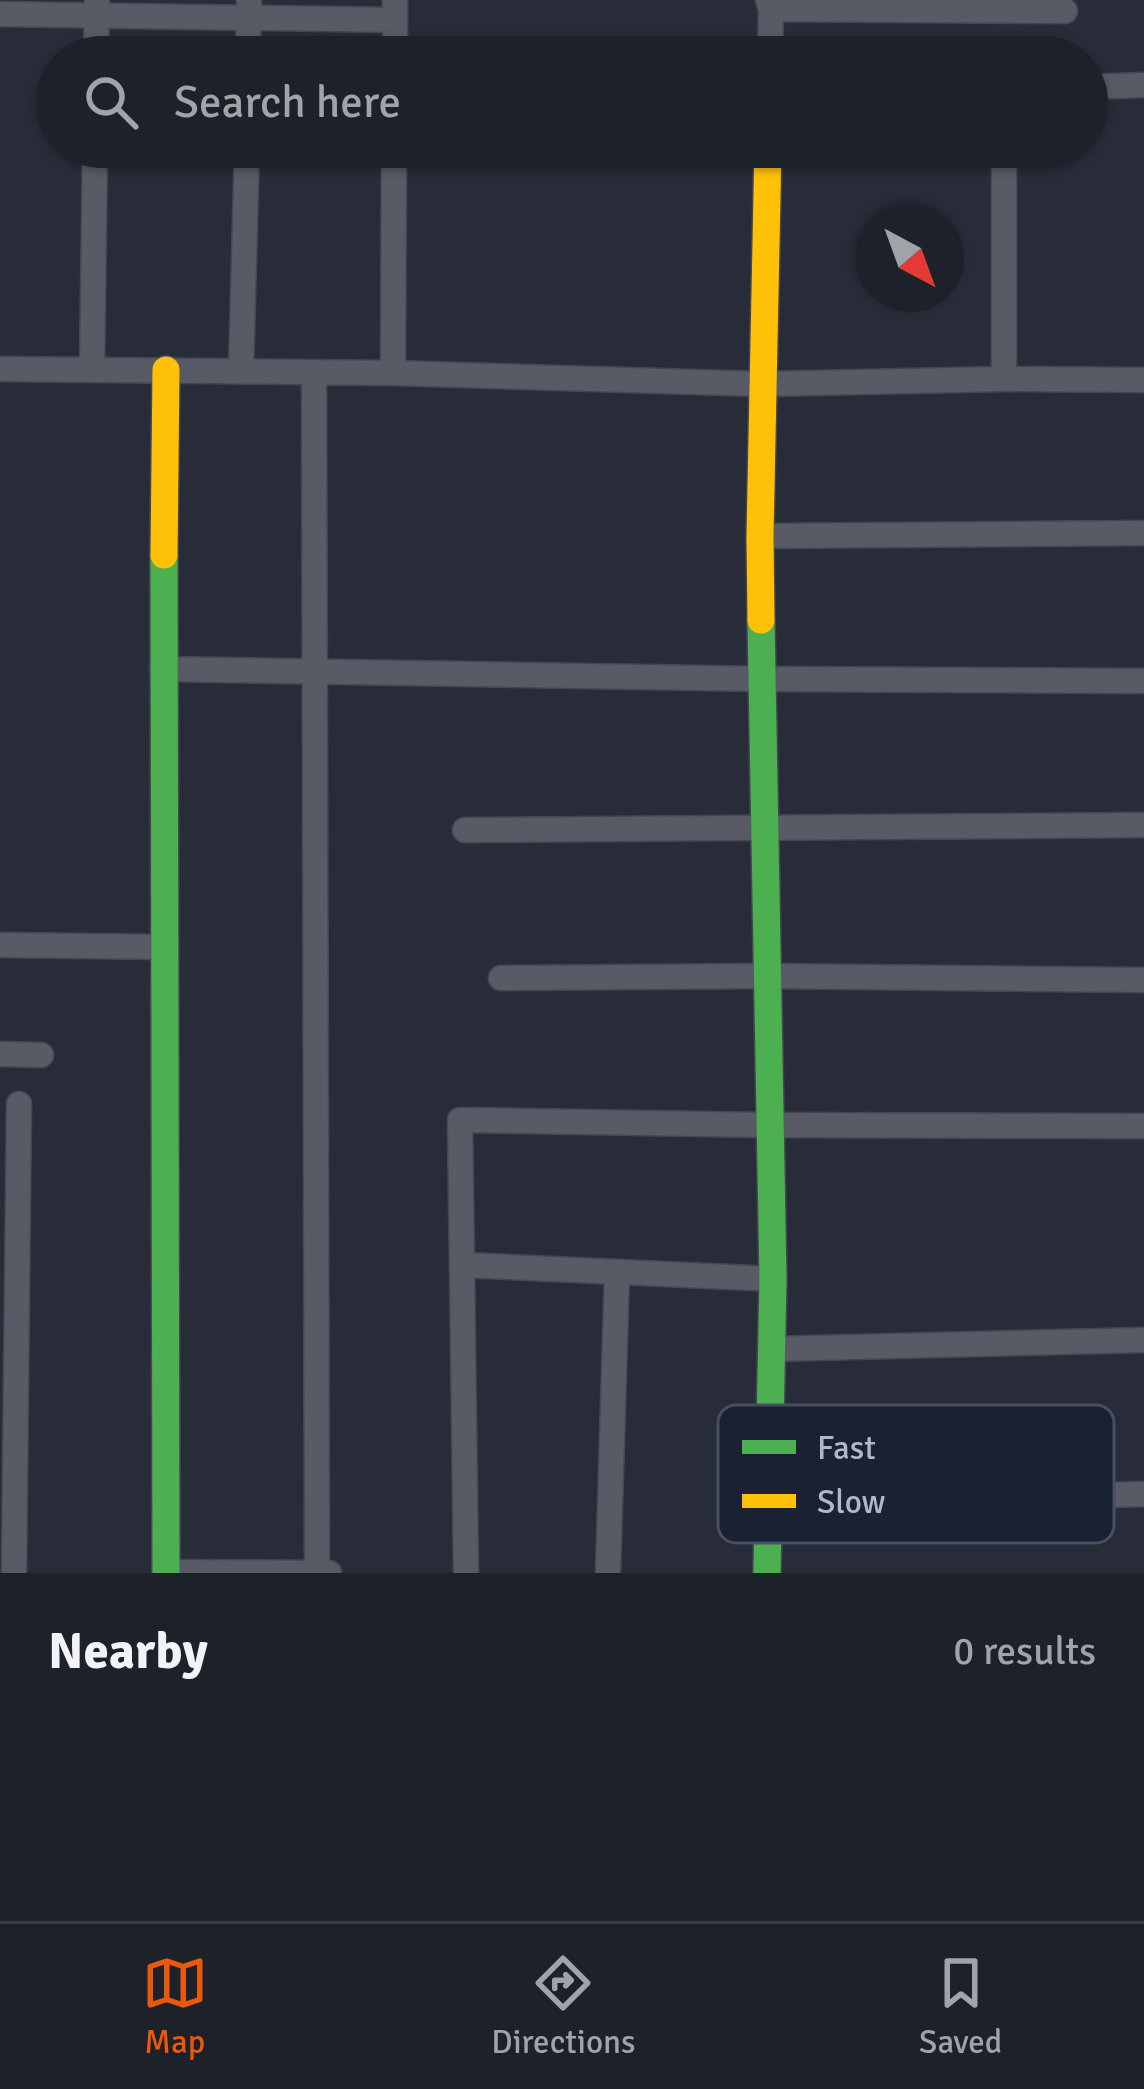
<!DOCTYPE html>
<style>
body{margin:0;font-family:Signika,sans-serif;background:#2a2e36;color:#f1f3f6}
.compass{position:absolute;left:856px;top:204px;width:108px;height:108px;border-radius:50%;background:#1d212a;box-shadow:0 3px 9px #0004;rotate:139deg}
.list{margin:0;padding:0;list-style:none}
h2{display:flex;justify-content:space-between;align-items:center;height:156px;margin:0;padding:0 48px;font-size:51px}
h2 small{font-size:39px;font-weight:400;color:#a0a3a8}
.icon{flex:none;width:66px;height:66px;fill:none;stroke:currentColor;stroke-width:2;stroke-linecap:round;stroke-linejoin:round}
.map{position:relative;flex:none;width:1144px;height:1573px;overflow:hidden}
.search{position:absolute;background:#1d212a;box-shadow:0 3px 9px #0004;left:36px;right:36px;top:36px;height:132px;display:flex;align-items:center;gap:30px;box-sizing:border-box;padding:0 42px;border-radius:66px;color:#a0a3a8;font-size:45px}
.sheet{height:348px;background:#1d212a}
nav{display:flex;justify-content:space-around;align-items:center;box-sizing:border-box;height:168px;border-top:3px solid #3b3e47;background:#1d212a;font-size:33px;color:#a0a3a8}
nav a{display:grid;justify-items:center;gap:6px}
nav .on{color:#ea580c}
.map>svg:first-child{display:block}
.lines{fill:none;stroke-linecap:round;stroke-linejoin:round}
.street-casing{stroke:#444751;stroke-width:27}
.fast-casing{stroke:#444751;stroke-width:30}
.slow-casing{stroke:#444751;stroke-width:30}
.street{stroke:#585b65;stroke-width:24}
.fast{stroke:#4caf50;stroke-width:27}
.slow{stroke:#ffc107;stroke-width:27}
.key{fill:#1a2133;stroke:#474e60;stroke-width:3}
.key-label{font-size:33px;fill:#b1b6c9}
</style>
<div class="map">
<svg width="1144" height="1573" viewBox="0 0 1144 1573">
<rect width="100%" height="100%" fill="#272c38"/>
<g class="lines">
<!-- street casing -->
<g class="street-casing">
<path id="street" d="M768 0 771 9 770 57
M771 9 1065 11
M0 14 395 20
M96 57 97 2
M248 57 249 0
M395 57V0
M1087 87 1144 85
M0 369 393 373 763 384 1004 379 1144 380
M92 370 95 147
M241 372 247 147
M314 373 317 1573
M393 373 394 147
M1004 379V147
M760 536 1144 533
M162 669 763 679 1144 681
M465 830 1144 825
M0 945 165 947
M501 978 768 976 1144 980
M0 1054 41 1055
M464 1265 773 1279
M771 1349 1144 1340
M768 1505 1144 1494
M166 1572 329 1573
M14 1573 19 1104
M466 1573 460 1120 768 1125 1144 1126
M608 1573 617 1272"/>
</g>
<!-- fast casing -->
<g class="fast-casing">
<path id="fast" d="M164 555 166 1573
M761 620 773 1279 767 1573"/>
</g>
<!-- slow casing -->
<g class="slow-casing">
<path id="slow" d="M164 555 166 370
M761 620 760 536 768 147"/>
</g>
<!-- street -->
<use href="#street" class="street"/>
<!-- fast -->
<use href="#fast" class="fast"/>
<!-- slow -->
<use href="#slow" class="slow"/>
</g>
<!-- legend -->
<rect x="718" y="1405" width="396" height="138" rx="18" class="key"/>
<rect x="742" y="1440" width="54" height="14" fill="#4caf50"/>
<rect x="742" y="1494" width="54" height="14" fill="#ffc107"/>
<g class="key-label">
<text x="817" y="1459">Fast</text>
<text x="817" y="1513">Slow</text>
</g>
</svg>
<svg class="compass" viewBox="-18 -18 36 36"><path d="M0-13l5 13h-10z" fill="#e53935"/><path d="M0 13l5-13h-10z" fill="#a0a3a8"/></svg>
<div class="search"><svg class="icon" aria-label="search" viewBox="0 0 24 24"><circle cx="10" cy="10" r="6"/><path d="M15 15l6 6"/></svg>Search here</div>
</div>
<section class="sheet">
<h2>Nearby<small>0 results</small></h2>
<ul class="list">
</ul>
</section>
<nav>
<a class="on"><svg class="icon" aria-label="map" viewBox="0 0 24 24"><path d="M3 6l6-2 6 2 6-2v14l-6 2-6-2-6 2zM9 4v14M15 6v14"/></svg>Map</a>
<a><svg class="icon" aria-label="directions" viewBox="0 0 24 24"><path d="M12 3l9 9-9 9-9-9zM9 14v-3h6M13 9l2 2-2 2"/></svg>Directions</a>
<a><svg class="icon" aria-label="saved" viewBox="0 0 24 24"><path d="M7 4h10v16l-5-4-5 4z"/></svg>Saved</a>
</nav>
